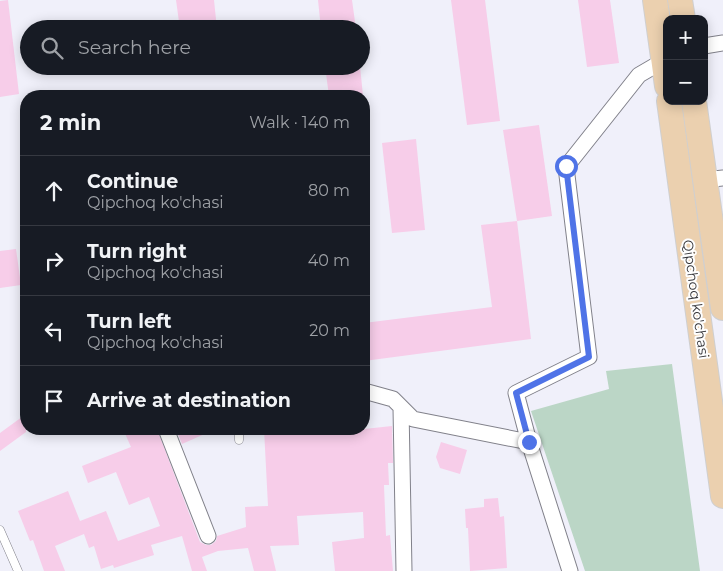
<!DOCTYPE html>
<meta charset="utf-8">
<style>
body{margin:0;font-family:Montserrat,sans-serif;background:#242831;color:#f1f3f6}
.controls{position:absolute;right:15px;top:15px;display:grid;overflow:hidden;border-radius:10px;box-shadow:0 2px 12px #0003}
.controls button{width:45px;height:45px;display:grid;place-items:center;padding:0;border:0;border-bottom:1px solid #363941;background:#171b24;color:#f1f3f6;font:25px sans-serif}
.stop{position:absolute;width:15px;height:15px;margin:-11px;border:4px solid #4f73e7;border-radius:50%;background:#fff}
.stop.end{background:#4f73e7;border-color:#fff;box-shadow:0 1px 5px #0008}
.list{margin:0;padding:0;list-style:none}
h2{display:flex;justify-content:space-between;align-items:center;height:65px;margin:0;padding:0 20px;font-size:21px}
h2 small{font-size:16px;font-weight:400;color:#9ea1a6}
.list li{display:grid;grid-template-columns:32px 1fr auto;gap:15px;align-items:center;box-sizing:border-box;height:70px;padding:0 20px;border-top:1px solid #363941}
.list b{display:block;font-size:19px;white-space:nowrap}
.list p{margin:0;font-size:16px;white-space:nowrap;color:#9ea1a6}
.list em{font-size:16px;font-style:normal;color:#9ea1a6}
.icon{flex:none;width:28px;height:28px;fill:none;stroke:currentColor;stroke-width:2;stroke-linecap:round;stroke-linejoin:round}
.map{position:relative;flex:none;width:723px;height:571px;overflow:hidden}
.search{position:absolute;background:#171b24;box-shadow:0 2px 12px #0003;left:20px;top:20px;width:350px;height:55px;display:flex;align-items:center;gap:12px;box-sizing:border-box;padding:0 18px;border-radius:28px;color:#9ea1a6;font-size:19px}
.panel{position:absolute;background:#171b24;box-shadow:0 2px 12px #0003;left:20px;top:90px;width:350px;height:345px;border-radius:20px}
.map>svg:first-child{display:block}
.green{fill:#bbd6c6}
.building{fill:#f7cde9}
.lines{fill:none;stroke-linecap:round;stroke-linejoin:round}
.service-casing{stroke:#81818a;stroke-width:9}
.minor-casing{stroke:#81818a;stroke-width:17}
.primary-casing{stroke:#cfcfd0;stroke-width:26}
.service{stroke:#fff;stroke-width:8}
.minor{stroke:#fff;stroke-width:15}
.primary{stroke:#ebd0af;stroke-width:24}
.route{stroke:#4f73e7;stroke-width:6}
.labels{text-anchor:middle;stroke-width:4;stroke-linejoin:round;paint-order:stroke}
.street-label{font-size:14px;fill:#36363a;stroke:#fefefe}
</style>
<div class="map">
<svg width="723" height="571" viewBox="0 0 723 571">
<rect width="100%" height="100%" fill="#f0f0fa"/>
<!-- green -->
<path class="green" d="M672 364 700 571H585L531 411 609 389 606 371Z"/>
<!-- building -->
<path class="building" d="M8 0 19 94 0 97V1Z
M176 0H214L217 29H180Z
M318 0H352L356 29H321Z
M451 0H485L500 121 467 125Z
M578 0H610L619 63 587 67Z
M325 66H360L363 96H329Z
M539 125 552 216 517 221 503 130Z
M416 139 425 230 392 233 382 143Z
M517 221 531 339 364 361V323L492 307 481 225Z
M16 249 21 285 0 288V251Z
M26 414V432L0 451V433Z
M392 426 393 463H388L389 485H384L386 536 390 535 393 571H335L332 542 364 538 363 512 297 516 299 545 270 546 276 571H254L248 548 218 551 202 557 207 571H192L182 536 151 545 154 555 114 568 113 565 101 569 94 546 89 548 84 534 55 546 65 571H44L33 540 30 541 18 511 68 491 80 521 106 511 118 541 160 526 149 497 129 505 116 472 88 483 82 466 131 447 123 429H157L200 542 206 545H211L216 541 217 536 246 527 245 507 268 506 264 429H364Z
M176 429H216L182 444Z
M441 442 467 450 460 474 440 468 436 457Z
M498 498 500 517 504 516 507 568 470 571 468 528H466L465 509 484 507V499Z"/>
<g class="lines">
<!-- service casing -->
<g class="service-casing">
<path id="service" d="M239 429V440
M0 530 18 571"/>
</g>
<!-- minor casing -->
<g class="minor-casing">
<path id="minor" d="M704 46 723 43
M705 180 723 178
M364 391 393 399 413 419 529 442
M401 408 404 571
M166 429 208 536
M570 571 529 442 516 393 589 357 566 167 639 75 663 61"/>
</g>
<!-- primary casing -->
<g class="primary-casing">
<path id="primary" d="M655 0 667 86
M680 0 683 19
M669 101 723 496
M694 101 723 308"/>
</g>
<!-- service -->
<use href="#service" class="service"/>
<!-- minor -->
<use href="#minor" class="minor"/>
<!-- primary -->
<use href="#primary" class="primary"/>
</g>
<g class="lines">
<!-- route -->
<path class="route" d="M529 442 516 393 589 357 566 166"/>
</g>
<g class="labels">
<!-- street labels -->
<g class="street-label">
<text transform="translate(696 299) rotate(82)" y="5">Qipchoq ko'chasi</text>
</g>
</g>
</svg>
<div class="controls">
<button>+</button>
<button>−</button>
</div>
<div class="stop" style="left:566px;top:166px"></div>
<div class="stop end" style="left:529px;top:442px"></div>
<div class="search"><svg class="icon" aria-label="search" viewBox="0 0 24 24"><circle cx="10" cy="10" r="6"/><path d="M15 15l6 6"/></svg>Search here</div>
<section class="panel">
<h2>2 min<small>Walk · 140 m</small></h2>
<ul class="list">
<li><svg class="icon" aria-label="ahead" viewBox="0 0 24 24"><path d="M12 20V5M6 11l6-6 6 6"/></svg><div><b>Continue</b><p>Qipchoq ko'chasi</p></div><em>80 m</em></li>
<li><svg class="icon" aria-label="right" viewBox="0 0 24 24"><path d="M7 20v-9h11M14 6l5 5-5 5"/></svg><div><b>Turn right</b><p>Qipchoq ko'chasi</p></div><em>40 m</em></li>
<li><svg class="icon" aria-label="left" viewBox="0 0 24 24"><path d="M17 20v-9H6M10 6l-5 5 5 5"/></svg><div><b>Turn left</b><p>Qipchoq ko'chasi</p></div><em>20 m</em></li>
<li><svg class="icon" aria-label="arrive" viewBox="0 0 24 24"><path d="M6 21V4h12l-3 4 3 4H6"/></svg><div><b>Arrive at destination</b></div></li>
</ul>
</section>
</div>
